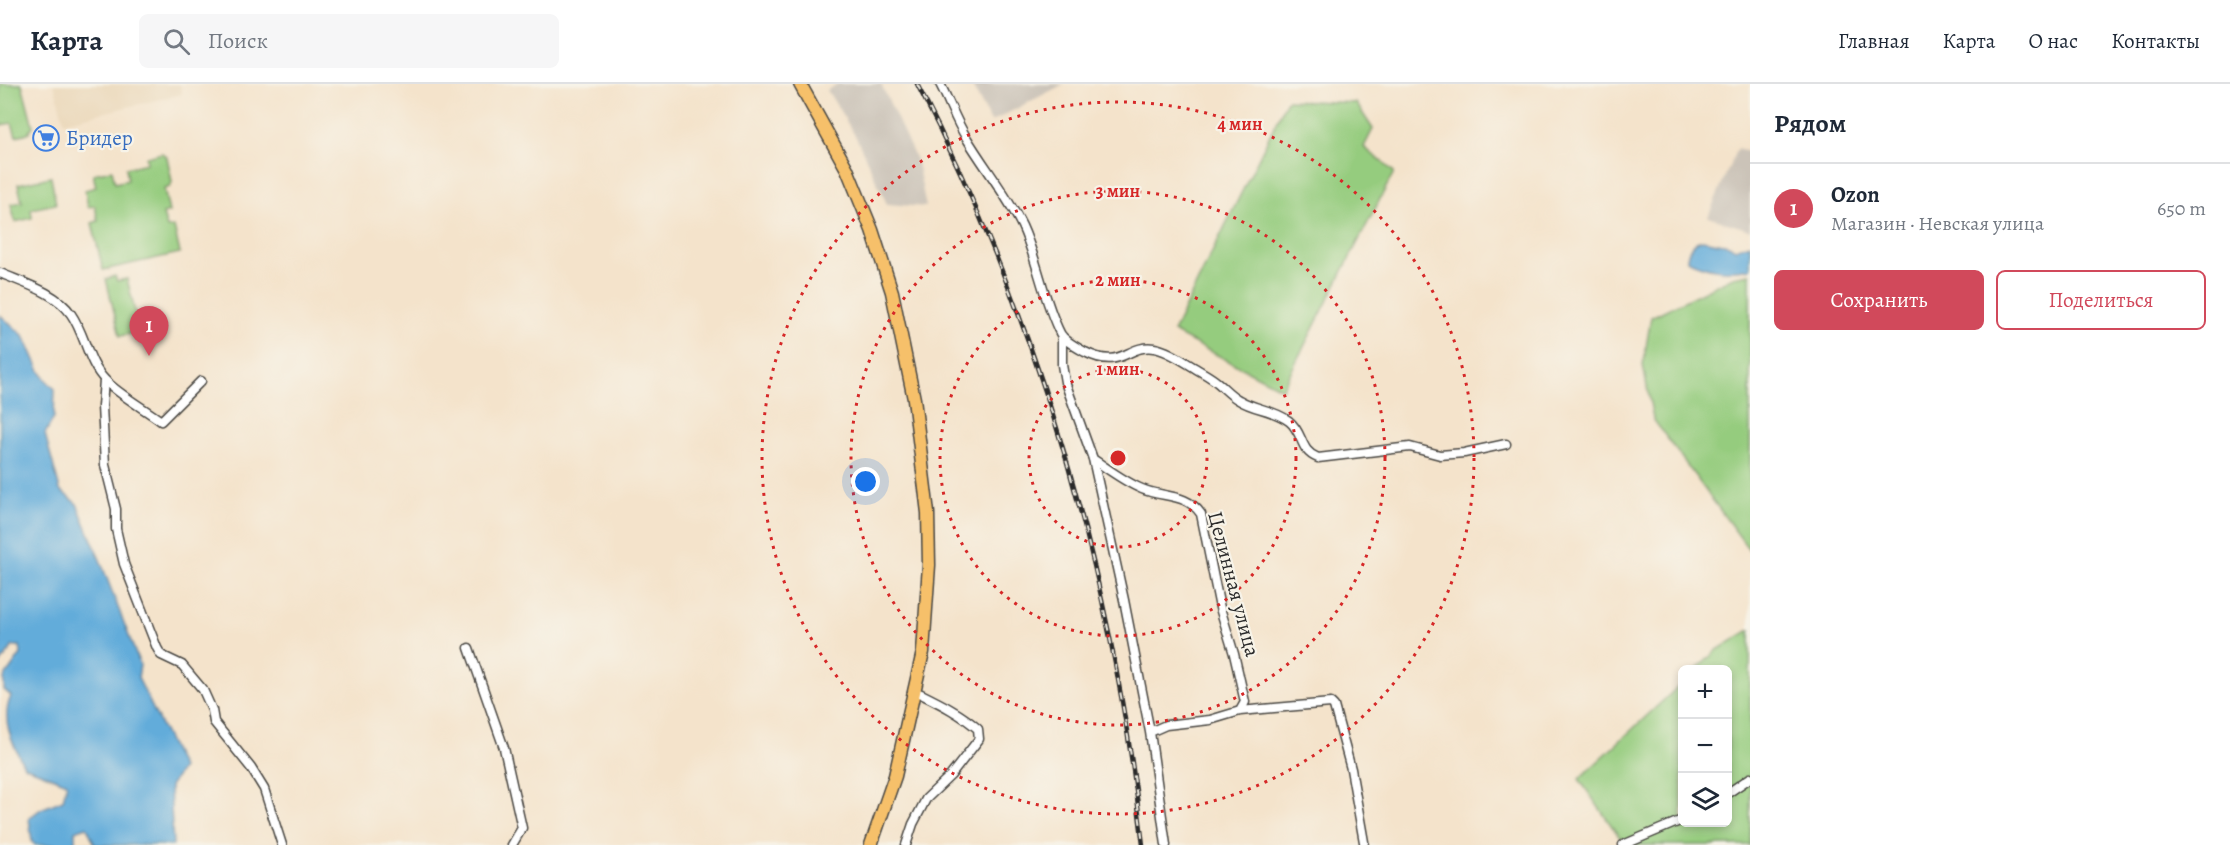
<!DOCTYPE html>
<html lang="ru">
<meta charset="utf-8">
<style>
body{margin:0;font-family:Alegreya,serif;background:#f6f6f7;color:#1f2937}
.controls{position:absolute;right:18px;bottom:18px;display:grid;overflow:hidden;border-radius:9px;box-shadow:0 3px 9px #0003}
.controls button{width:54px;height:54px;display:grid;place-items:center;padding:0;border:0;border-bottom:2px solid #e0e1e3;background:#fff;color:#1f2937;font:30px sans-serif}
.you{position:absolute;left:866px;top:398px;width:21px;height:21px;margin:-15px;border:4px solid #fff;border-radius:50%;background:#1a73e8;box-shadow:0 0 0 9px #1a73e833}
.badge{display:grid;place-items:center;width:39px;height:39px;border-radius:50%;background:#d1495b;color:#fff;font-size:20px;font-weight:700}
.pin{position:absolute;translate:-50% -50px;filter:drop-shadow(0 2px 3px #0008)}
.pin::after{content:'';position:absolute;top:32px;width:21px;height:18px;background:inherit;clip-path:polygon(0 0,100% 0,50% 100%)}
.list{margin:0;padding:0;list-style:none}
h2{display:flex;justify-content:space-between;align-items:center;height:78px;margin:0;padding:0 24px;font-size:26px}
h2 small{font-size:20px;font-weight:400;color:#747a83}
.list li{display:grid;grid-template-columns:39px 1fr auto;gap:18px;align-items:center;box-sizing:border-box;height:90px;padding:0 24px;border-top:2px solid #e0e1e3}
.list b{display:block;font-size:22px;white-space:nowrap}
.list p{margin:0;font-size:20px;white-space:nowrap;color:#747a83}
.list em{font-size:20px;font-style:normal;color:#747a83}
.actions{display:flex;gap:12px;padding:18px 24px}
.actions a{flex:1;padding:14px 0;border:2px solid #d1495b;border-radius:9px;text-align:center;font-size:21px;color:#d1495b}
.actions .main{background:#d1495b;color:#fff}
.icon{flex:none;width:33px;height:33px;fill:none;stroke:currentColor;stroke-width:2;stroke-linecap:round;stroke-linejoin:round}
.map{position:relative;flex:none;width:1750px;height:761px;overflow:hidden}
header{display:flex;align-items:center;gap:36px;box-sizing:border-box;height:84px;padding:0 30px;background:#fff;border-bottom:2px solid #e0e1e3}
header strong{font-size:28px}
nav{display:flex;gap:33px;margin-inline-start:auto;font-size:21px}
.search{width:420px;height:54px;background:#f6f6f7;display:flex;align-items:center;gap:15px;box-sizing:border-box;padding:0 21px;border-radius:9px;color:#747a83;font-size:22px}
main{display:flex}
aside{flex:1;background:#fff}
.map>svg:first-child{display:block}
.built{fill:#ebd8ba}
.industrial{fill:#cbc3b8}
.green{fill:#95cc7e;stroke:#607c54;stroke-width:1.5}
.water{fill:#62acda;stroke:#466c82;stroke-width:1.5}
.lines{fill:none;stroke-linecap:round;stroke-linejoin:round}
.minor-casing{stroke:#494743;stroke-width:11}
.primary-casing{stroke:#494743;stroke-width:15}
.minor{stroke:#fff;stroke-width:8}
.primary{stroke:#f6c06b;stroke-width:12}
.rail-casing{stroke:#2b2b2b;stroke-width:4.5}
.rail{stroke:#f7f3e8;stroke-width:2;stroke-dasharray:7;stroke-linecap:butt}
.ring{fill:none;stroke:#d62828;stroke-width:3;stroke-dasharray:3 6}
.labels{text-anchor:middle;stroke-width:4.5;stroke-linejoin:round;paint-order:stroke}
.shop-label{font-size:21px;fill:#366cbe;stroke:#f7f3e8;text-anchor:start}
.street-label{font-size:21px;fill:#2b2b2b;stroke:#f7f3e8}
.centre{fill:#d62828;stroke:#f7f3e8;stroke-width:3}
.ring-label{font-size:18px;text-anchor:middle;font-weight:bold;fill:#d62828;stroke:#f7f3e8;stroke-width:4.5;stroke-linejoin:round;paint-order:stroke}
</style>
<header>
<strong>Карта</strong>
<div class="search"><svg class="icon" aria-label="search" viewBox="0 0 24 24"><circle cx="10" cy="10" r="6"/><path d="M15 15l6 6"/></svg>Поиск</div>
<nav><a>Главная</a><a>Карта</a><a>О нас</a><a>Контакты</a></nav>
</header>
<main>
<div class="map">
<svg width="1750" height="761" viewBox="0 0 1750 761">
<rect width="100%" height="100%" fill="#f7f3e8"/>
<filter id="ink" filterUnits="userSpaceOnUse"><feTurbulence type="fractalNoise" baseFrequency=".0167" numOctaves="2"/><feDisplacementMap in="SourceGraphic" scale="12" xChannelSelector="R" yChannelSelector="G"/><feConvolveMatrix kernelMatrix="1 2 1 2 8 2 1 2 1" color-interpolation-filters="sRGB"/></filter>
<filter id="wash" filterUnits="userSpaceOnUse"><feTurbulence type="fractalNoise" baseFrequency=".008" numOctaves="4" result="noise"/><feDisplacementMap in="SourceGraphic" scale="24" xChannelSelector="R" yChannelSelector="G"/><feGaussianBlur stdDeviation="1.35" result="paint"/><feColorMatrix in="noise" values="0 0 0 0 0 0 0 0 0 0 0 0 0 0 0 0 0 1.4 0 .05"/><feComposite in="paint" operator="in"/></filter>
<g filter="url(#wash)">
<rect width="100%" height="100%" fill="#f4e3cb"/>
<!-- built -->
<path class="built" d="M54 0H180L182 10 64 38Z"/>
<!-- industrial -->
<path class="industrial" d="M838 0H881L917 78 926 123 887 120 856 53 827 6Z
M971 0H1064L991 38Z
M1737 64 1750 69V146L1708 133Z"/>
<!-- green -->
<path class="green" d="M0 0H22L33 42 28 49 16 52 12 39 0 41Z
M1287 16 1356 19 1373 45 1364 63 1394 88 1282 305 1173 248Z
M162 69 167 73 172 98 170 103 164 105 169 128 163 130 167 144 174 143 180 169 103 186 92 139 98 137 95 122 88 123 85 106 96 103 93 90 112 86 115 99 128 96 126 84 147 79 146 73Z
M51 93 56 120 31 125 32 134 15 138 11 120 22 118 18 100Z
M1750 190V467L1653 335 1643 281 1651 233 1733 193Z
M115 192 117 197 127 195 140 248 120 252 106 195Z
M1750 546V761H1625L1579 695 1682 599V738H1728V586L1697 585 1717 566Z"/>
<!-- water -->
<path class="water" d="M1702 156 1729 161 1735 165 1750 160V184C1727 189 1708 186 1687 176 1688 165 1692 158 1702 156Z
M0 231 24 252 39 285 45 295 55 305 54 333 45 350 60 406 77 420 97 468 140 581 138 594 182 684 170 702 173 761H95L87 743 75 747V761H35L32 758 29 734 41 725 63 716 67 699 24 682C13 660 0 637 11 612L4 606V594L21 570 20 562H13L0 580Z"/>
</g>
<g filter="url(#ink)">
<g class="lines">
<!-- minor casing -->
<g class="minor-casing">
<path id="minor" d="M940 0C949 17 956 37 966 53 984 83 1007 111 1022 142 1038 177 1043 215 1060 249 1064 257 1078 264 1085 268 1122 287 1127 260 1154 264 1168 266 1183 277 1195 284 1203 289 1211 293 1218 299 1225 305 1231 312 1239 316 1255 326 1273 325 1289 337 1304 349 1299 367 1318 374L1410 363 1440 371 1464 369 1506 360
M0 189C23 199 56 208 71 230 85 250 88 279 105 296 118 310 145 325 161 337L201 297
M1062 252V281L1065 298 1093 375 1124 516 1150 648 1166 761
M104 296 102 322 105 381 116 425V445L124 480 157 564 161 571 182 581 203 606 212 626 214 638 251 684 264 705 282 761
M1093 375C1108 385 1125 398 1142 405 1163 414 1187 409 1201 430L1220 524 1234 570 1245 618 1240 627
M469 564 504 664 522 744 512 761
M1150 648 1166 641 1210 636 1240 627 1331 619 1334 622 1351 685 1364 758
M1728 709 1750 694
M906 761 913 740 926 715 951 691 979 655 978 645C959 628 937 618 915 607
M1623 761 1682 736"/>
</g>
<!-- primary casing -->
<g class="primary-casing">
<path id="primary" d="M800 0 847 85 872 146 892 208 914 315 928 429 929 481 923 568 895 692 871 761"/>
</g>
<!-- minor -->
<use href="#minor" class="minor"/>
<!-- primary -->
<use href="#primary" class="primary"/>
<!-- rail casing -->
<g class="rail-casing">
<path id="rail" d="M917 0C1040 237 1112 497 1143 761"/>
</g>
<!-- rail -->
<use href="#rail" class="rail"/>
</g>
</g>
<!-- distance rings -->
<g class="ring">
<circle cx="1118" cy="374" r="89"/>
<circle cx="1118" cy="374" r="178"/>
<circle cx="1118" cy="374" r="267"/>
<circle cx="1118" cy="374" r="356"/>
</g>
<!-- icons -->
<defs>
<g id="supermarket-ring" transform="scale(1.35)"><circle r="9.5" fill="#f7f3e8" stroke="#3f7fe0" stroke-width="1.5"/><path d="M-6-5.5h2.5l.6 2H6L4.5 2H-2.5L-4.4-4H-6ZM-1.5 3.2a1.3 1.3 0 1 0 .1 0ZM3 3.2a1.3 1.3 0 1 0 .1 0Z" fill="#3f7fe0"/></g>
</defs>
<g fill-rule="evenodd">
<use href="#supermarket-ring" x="46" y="54"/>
</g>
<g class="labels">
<!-- shop labels -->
<g class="shop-label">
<text x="66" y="61">Бридер</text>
</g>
<!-- street labels -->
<g class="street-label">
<text transform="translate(1234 500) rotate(75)" y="7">Целинная улица</text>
</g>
</g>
<circle cx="1118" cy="374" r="9" class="centre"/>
<g class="ring-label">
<text x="1240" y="46">4 мин</text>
<text x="1118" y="113">3 мин</text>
<text x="1118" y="202">2 мин</text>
<text x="1118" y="291">1 мин</text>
</g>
</svg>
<div class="controls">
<button>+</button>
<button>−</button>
<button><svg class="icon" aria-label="layers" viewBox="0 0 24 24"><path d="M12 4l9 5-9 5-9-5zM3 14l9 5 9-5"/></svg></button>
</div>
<div class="you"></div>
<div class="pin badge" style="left:149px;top:272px">1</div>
</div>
<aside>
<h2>Рядом<small></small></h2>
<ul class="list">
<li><span class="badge">1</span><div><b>Ozon</b><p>Магазин · Невская улица</p></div><em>650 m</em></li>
</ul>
<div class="actions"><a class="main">Сохранить</a><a>Поделиться</a></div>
</aside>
</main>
